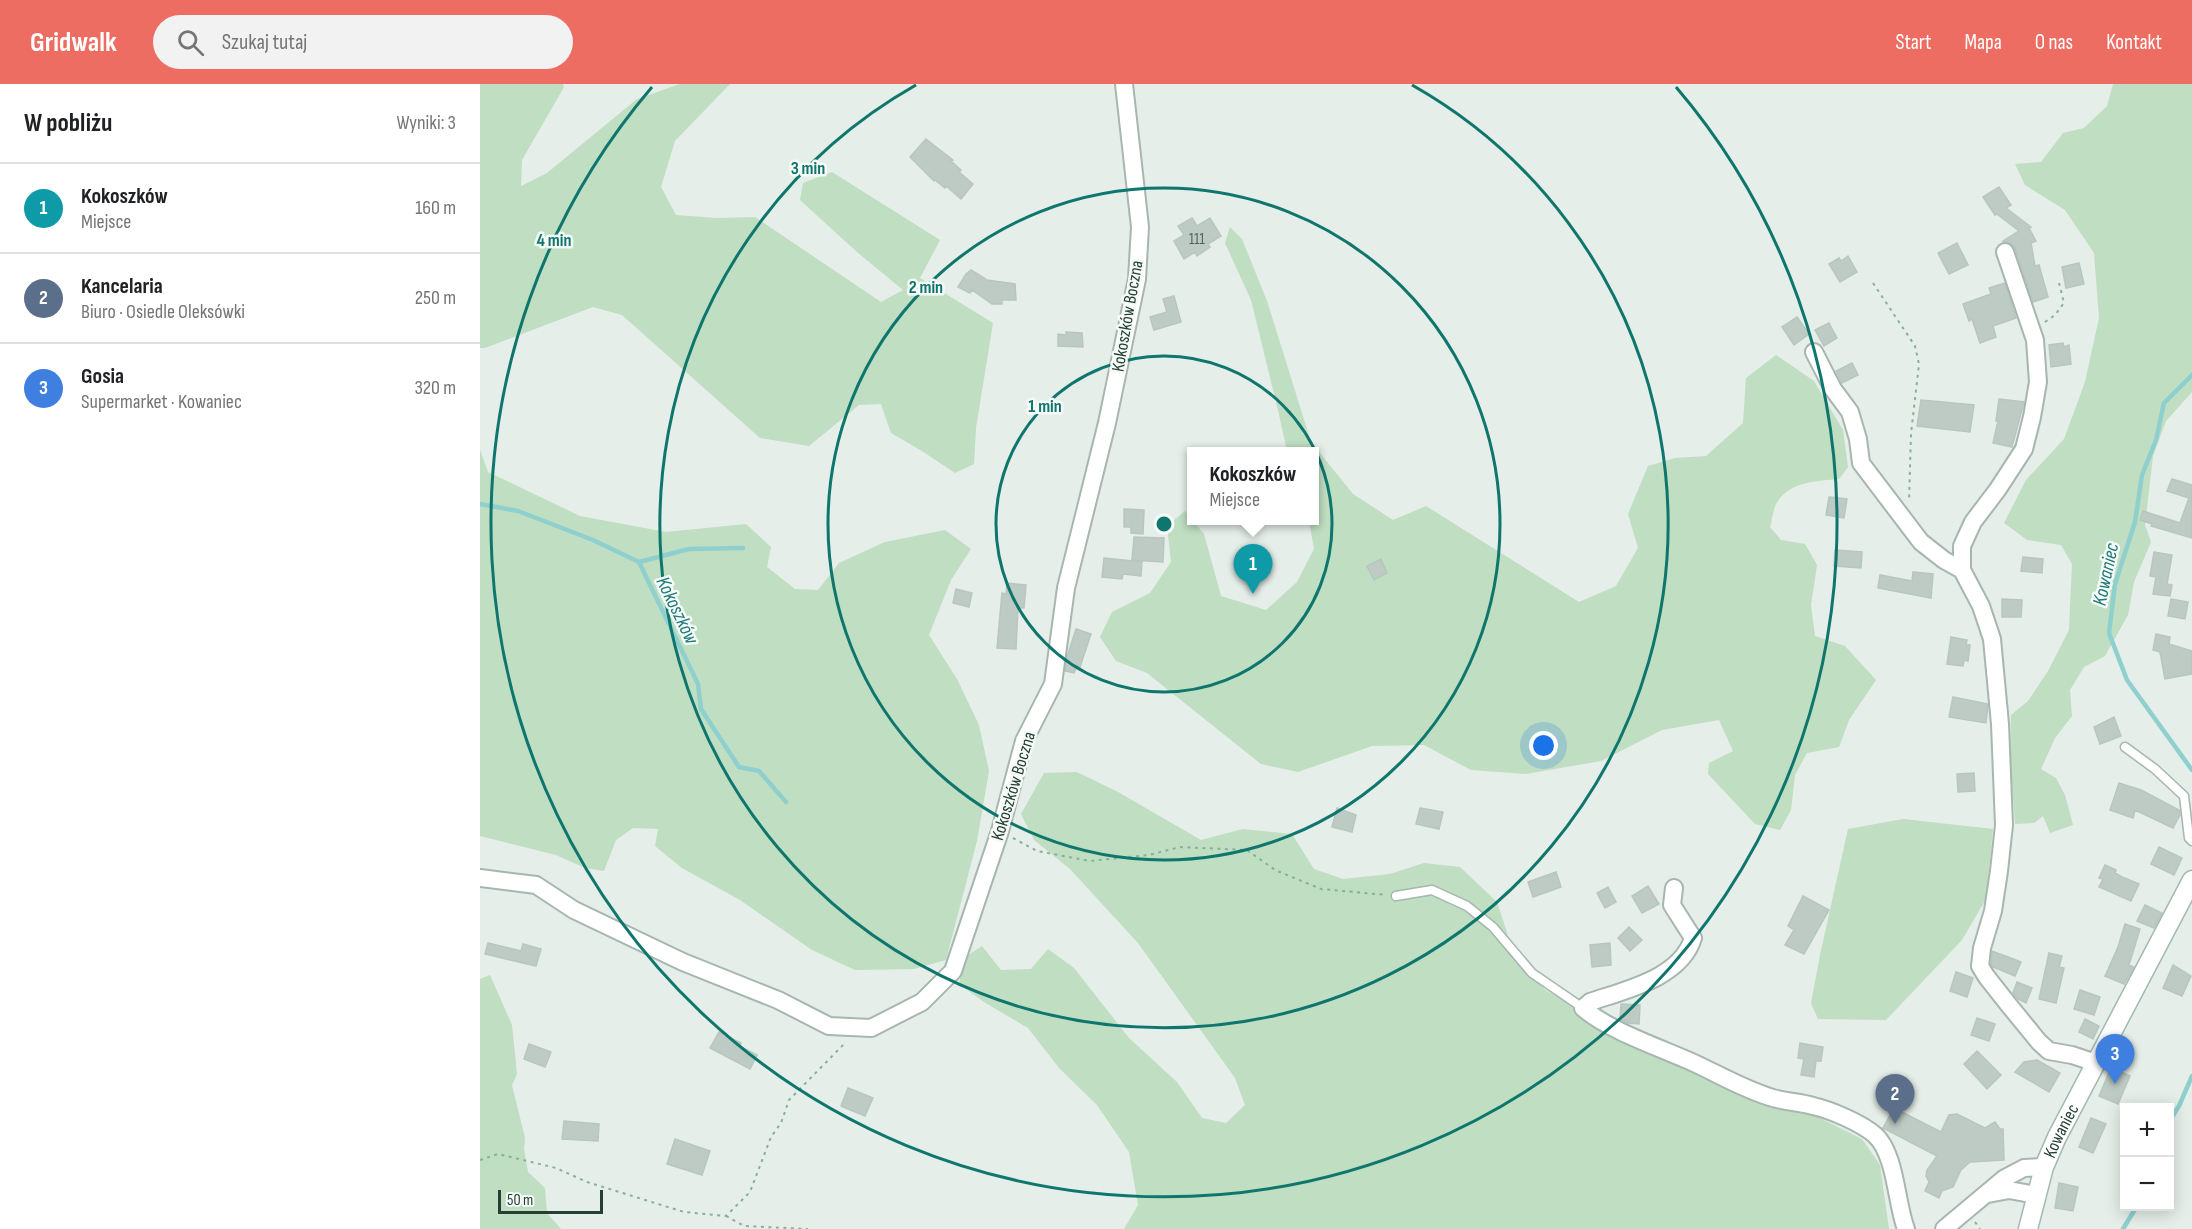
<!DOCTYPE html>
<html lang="pl">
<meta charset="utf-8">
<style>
body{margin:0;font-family:"Sofia Sans Condensed",sans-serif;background:#f2f2f2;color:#202124}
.controls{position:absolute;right:18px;bottom:18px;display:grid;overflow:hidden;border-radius:0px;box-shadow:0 3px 15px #0003}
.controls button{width:54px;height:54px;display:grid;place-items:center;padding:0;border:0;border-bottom:2px solid #e0e0e0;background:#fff;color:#202124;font:30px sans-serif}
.scale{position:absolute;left:18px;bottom:15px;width:105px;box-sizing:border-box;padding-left:6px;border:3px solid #243f33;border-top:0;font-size:16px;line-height:21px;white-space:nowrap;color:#243f33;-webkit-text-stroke:4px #f6faf7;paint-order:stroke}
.you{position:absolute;left:1064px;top:662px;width:21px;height:21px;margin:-15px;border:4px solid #fff;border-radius:50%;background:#1a73e8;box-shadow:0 0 0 9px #1a73e833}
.badge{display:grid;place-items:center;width:39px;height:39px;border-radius:50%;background:#ed6d63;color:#fff;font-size:20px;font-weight:700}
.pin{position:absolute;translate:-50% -50px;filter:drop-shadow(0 2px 3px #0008)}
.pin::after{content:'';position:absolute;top:32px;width:21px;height:18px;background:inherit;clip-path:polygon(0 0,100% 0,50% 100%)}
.popup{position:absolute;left:707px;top:363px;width:132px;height:78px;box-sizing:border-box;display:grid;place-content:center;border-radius:0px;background:#fff;filter:drop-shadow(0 2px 4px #0005);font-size:20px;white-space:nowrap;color:#757577}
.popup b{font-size:22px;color:#202124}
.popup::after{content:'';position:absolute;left:50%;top:100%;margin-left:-12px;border:12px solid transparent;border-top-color:#fff}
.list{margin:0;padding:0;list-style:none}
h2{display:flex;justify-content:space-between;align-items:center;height:78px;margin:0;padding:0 24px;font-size:26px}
h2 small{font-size:20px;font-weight:400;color:#757577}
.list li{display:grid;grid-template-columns:39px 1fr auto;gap:18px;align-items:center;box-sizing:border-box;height:90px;padding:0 24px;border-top:2px solid #e0e0e0}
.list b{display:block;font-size:22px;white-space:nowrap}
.list p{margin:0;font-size:20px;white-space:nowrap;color:#757577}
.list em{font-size:20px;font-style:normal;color:#757577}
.icon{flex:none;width:33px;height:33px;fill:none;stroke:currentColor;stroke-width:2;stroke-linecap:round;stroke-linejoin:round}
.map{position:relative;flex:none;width:1712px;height:1145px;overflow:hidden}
header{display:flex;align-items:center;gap:36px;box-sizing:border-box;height:84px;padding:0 30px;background:#ed6d63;color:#fff}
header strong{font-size:28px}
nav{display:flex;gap:33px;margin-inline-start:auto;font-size:21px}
.search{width:420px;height:54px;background:#f2f2f2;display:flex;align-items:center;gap:15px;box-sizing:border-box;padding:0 21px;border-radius:33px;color:#757577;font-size:22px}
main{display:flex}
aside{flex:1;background:#fff}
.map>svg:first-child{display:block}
.green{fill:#bfdec2}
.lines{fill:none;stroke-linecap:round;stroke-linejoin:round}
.stream{stroke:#8fd0cf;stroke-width:4.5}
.building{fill:#bdcbc4;stroke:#b7c7be;stroke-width:1.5}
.lane-casing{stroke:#a7b6ae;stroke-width:11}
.street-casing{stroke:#a7b6ae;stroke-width:20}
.secondary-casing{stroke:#a3b9ae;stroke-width:21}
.path{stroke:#86b09c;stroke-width:2;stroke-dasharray:3 4.5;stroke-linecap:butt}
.lane{stroke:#fff;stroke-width:8}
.street{stroke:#fff;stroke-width:16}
.secondary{stroke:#fff;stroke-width:18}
.ring{fill:none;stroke:#0f766e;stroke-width:3}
.labels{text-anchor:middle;stroke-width:5;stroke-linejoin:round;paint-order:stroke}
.number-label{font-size:15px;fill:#4a6257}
.street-label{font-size:18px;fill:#243f33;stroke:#f6faf7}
.water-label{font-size:20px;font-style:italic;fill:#207a79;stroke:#f6faf7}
.centre{fill:#0f766e;stroke:#f6faf7;stroke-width:3}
.ring-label{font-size:18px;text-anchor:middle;font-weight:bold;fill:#0f766e;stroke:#f6faf7;stroke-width:5;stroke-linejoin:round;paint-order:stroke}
</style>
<header>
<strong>Gridwalk</strong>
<div class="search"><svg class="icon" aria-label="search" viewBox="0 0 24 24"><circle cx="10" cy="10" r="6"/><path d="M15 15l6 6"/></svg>Szukaj tutaj</div>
<nav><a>Start</a><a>Mapa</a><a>O nas</a><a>Kontakt</a></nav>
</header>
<main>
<aside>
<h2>W pobliżu<small>Wyniki: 3</small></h2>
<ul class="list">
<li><span class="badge" style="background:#0f9aa8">1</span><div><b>Kokoszków</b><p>Miejsce</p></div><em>160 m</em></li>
<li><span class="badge" style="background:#5c6f8a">2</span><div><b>Kancelaria</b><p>Biuro · Osiedle Oleksówki</p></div><em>250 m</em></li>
<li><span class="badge" style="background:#3f7fe0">3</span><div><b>Gosia</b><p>Supermarket · Kowaniec</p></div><em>320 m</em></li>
</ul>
</aside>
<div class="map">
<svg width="1712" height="1145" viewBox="0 0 1712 1145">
<rect width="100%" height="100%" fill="#e5eee8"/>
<!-- green -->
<path class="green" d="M0 0H83L84 3 42 76 41 102 67 89 157 15 200 0H250L195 57 181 103 196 131 236 134 275 133 401 218 423 206 377 168 320 116 323 99 352 88 460 156 440 194 513 239 496 344 494 380 475 389 442 367 411 349 401 320 379 321 329 362 280 354 142 231 113 223 5 264H0Z
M1633 0H1712V308L1686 337 1673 372 1665 441 1671 458 1654 498 1648 531 1625 572 1604 583 1590 606 1592 632 1575 654 1561 685 1576 694 1585 711 1593 741 1570 749 1563 732 1554 739 1535 740 1530 676 1531 631 1548 617 1568 587 1589 546 1592 480 1581 461 1547 456 1524 439 1546 396 1584 355 1605 298 1619 234 1614 169 1585 126 1545 101 1535 80 1561 78 1583 49 1604 44 1627 22Z
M750 143 762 155 787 217 831 358 873 410 913 436 946 422 1099 518 1136 502 1158 464 1148 430 1168 382 1195 374 1226 372 1263 339 1266 294 1296 271 1334 297 1363 346 1368 383 1359 395C1337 397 1309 397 1296 420 1293 427 1292 436 1290 443L1301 456 1325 460 1337 481 1331 521 1335 552 1365 562 1396 596 1369 636 1359 663 1327 669 1315 691 1311 726 1300 746 1275 740 1228 690 1229 679 1253 667 1239 636 1182 646 1121 677 1046 690 991 686 944 661 892 662 818 688 781 680 667 589 636 577 620 553 632 528 670 509 691 478 687 442 705 427 724 450 741 512 786 526 817 498 834 465 829 437 834 436V368L807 367 798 326 771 216 745 159Z
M0 366 8 388 100 432 186 448 266 440 291 463 287 483 315 505 338 506 359 479 405 458 465 446 491 465 471 496 449 551 477 595 499 641 509 687 497 757 466 876 434 885 375 886 332 866 260 816 202 784 175 762 178 745 153 744 136 756 124 787 105 784 76 771 0 752Z
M597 688 638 708 721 756 763 745 812 750 834 785 863 795 910 790 944 779 980 783 1017 818 1031 861 1065 906 1090 919 1125 947 1276 1019 1330 1029 1382 1055 1400 1081 1409 1145H644L658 1121 649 1068 617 1021 579 984 548 944 504 918 479 900 484 874 502 862 521 886 551 885 568 865 594 884 649 954 697 998 722 1034 746 1039 765 1021 755 994 658 859 590 785 554 756 541 730 564 689Z
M1423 735 1513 745 1506 815 1482 856 1406 936 1338 935 1331 919 1340 871 1368 745Z
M10 891 32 941 37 990 32 1001 45 1054 44 1065 48 1088 65 1104 67 1129 81 1145H0V895Z"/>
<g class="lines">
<!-- stream -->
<path class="stream" d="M1712 291 1684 319 1676 356 1662 391 1655 438 1635 500 1629 549 1647 596 1712 686
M0 420 38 427 113 456 159 478 218 600 221 625 259 683 279 687 306 718
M159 478 209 465 263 464
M1690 1036 1699 1022 1712 992
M1643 1145 1657 1122"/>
</g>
<!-- building -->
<path class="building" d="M446 55 473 76 471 77 481 86 479 88 493 100 481 115 466 102 465 104 455 96 454 97 430 73Z
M1519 103 1531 121 1526 124 1551 143 1549 144 1556 157 1551 159 1555 182 1559 181 1568 213 1553 218 1535 164 1531 160 1523 157 1539 147 1517 130 1515 131 1503 113Z
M712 134 717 142 730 134 741 152 728 160 730 163 717 172 715 168 704 175 694 157 704 151 698 142Z
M1477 159 1488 181 1469 190 1458 169Z
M1368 172 1377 188 1360 198 1349 180 1359 174 1361 177Z
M1599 179 1604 200 1586 204 1582 183Z
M491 186 507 196 535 200 536 216H522V220H512L492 206 490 209 478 203 486 190Z
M1525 199 1536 234 1513 242 1516 253 1500 259 1492 235 1489 237 1483 220 1511 210 1509 204Z
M694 212 701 238 674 246 670 233 687 228 683 215Z
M1317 233 1329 250 1314 261 1302 243Z
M1349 239 1357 254 1344 262 1335 246Z
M586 248 602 249 603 263 578 262V250L586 251Z
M1583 259 1584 263 1589 261 1591 280 1571 283 1569 261Z
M1372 279 1378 291 1362 299 1356 287Z
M1519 315 1544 318 1532 363 1513 359 1518 337H1516Z
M1441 316 1494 321 1490 348 1437 342Z
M1692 395 1712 401V454L1671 442 1672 440 1660 436 1663 427 1700 439 1709 414 1687 407Z
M1349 413 1367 415 1364 434 1346 431Z
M644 425 664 426 663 450 651 449V443H644Z
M654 453 684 454 683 478 652 476Z
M1355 466 1382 468 1381 484 1354 482Z
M1674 468 1692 471 1687 500 1692 501 1690 512 1673 510 1676 493 1670 492Z
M1543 473 1563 475 1562 489 1541 487Z
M624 474 662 478 661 492 643 490 642 495 622 493Z
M901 475 907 489 894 496 887 482Z
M1433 488 1453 490 1451 514 1398 504 1400 491 1432 497Z
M527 499 546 501 544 524H538L536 565 517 564 522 509 526 510Z
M476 505 492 509 489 523 473 519Z
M1522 515 1542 516 1541 533H1522Z
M1691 515 1708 518 1705 535 1688 532Z
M596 545 611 550 600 583 597 582 594 589 585 587 587 573Z
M1676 550 1690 553 1689 560 1712 567V590L1685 595 1680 568 1673 566Z
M1471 553 1487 556 1486 561H1490L1488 577 1484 576 1483 582 1467 580Z
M1473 613 1508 620 1506 639 1469 633Z
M1634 633 1641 652 1620 660 1614 643Z
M1494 689 1495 707 1478 708 1477 690Z
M1639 699 1661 706 1699 726 1700 731 1693 744 1655 726 1653 734 1630 726Z
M857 724 876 731 872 748 852 743Z
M940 724 963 728 959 745 936 740Z
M1679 763 1702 774 1694 791 1671 780Z
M1625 781 1636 786 1635 789 1642 793 1659 800 1651 817 1619 803 1623 795 1619 794Z
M1076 788 1081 803 1053 813 1048 798Z
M1168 802 1179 820 1162 829 1152 812Z
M1128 803 1136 818 1125 824 1117 809Z
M1323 812 1349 826 1324 870 1305 861 1314 846 1308 842Z
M1665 821 1682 829 1674 844 1657 837Z
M1645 840 1660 845 1649 881 1654 883 1644 900 1625 892 1638 863Z
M1149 843 1162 856 1150 867 1138 854Z
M8 859 41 867 43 860 61 865 56 882 5 870Z
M1130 859 1131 881 1112 883 1110 861Z
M1512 867 1541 878 1535 892 1513 883 1511 880Z
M1569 869 1582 872 1579 883 1584 884 1576 919 1559 915Z
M1693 881 1711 892 1702 912 1683 904Z
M1476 888 1493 894 1487 913 1470 907Z
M1537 898 1552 904 1546 919 1538 915 1533 909Z
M1600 906 1620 913 1614 931 1594 925Z
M1141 920 1160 921 1159 940 1148 939 1140 935Z
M1497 934 1515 940 1509 957 1491 951Z
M1605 935 1619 942 1613 955 1599 948Z
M239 948 261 959 259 962 277 971 270 985 230 964Z
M1320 959 1343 963 1341 977H1336L1334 993 1321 991 1324 975 1318 974Z
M49 960 71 968 65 983 44 975Z
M1497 967 1521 991 1507 1005 1484 980Z
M1557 976 1580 989 1569 1008 1535 988 1544 978Z
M1631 984 1650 992 1638 1020 1619 1012Z
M368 1004 393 1014 385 1032 361 1022Z
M1414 1024 1461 1048 1469 1031 1477 1030 1505 1044 1515 1038 1520 1045H1523L1524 1076 1490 1078 1481 1086 1473 1103 1462 1107 1459 1114 1445 1107 1449 1098 1446 1092 1447 1086 1457 1072 1403 1044Z
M1611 1034 1626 1040 1613 1069 1599 1063Z
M84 1037 119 1040 118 1057 82 1055Z
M195 1055 230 1067 222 1091 187 1080Z
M1579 1099 1598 1103 1593 1127 1575 1124Z"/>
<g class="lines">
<!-- lane casing -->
<g class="lane-casing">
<path id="lane" d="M1645 663 1675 685 1704 712 1709 754 1712 757
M916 812 952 806 987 822 1013 843 1052 889 1103 924"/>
</g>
<!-- street casing -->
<g class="street-casing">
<path id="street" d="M1334 268 1353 305 1370 328 1378 355 1381 379 1441 458 1464 476 1482 486 1501 522 1512 555 1520 640 1524 741 1519 787 1513 827 1502 864 1500 882 1506 892 1528 920 1559 958 1569 967 1592 971 1616 979
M1482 486V462L1493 438 1518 405 1544 365 1552 333 1558 298 1555 256 1525 168
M0 794 56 801 94 826 203 878 298 916 349 942 391 944 442 918 473 887 520 747 544 657 573 600 586 504 627 339 657 195 660 143 644 0
M1194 804 1192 821 1213 854C1201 894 1145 906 1110 918L1103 924C1129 947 1181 964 1214 979 1240 991 1265 1006 1293 1014 1306 1018 1320 1018 1333 1022 1351 1026 1381 1039 1395 1051 1416 1070 1416 1119 1426 1145
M1508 1110 1529 1106 1556 1111
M1464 1145 1525 1094 1544 1084 1564 1083"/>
</g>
<!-- secondary casing -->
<g class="secondary-casing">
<g id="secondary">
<path id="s1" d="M1548 1145 1564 1083 1577 1053 1712 796"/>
</g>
</g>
<!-- path -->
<path class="path" d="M1393 199 1435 262 1439 280 1431 350 1429 417
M1565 238 1575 231 1584 219 1579 199
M533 754 557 767 610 777 669 771 700 763 767 766 795 786 841 805 907 811
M0 1076 18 1070 76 1084 107 1098 204 1128 246 1132 270 1108 291 1053 301 1039 309 1016 365 959
M246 1132 264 1142 328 1145
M1495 1138 1500 1145"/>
<!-- lane -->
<use href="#lane" class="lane"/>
<!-- street -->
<use href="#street" class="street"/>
<!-- secondary -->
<use href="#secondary" class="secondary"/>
</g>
<!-- distance rings -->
<g class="ring">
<circle cx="684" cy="440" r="168"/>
<circle cx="684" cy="440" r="336"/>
<path d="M932 1A504 504 0 1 1 436 1"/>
<path d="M1196 3A673 673 0 1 1 172 3"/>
</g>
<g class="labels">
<!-- number labels -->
<g class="number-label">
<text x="717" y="160">111</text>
</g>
<!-- street labels -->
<g class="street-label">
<text transform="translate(647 232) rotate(-80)" y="6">Kokoszków Boczna</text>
<text transform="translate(533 702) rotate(-73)" y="6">Kokoszków Boczna</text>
<text dy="6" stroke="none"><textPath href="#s1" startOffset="104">Kowaniec</textPath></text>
</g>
<!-- water labels -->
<g class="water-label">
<text transform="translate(1625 490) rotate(-78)" y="7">Kowaniec</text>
<text transform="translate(198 526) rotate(64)" y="7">Kokoszków</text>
</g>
</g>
<circle cx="684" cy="440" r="9" class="centre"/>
<g class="ring-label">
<text x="328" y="90">3 min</text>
<text x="74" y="162">4 min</text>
<text x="446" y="209">2 min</text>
<text x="565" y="328">1 min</text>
</g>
</svg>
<div class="controls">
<button>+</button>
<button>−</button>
</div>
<div class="scale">50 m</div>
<div class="you"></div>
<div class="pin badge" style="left:773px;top:510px;background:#0f9aa8">1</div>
<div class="popup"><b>Kokoszków</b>Miejsce</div>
<div class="pin badge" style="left:1415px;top:1040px;background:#5c6f8a">2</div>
<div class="pin badge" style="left:1635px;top:1000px;background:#3f7fe0">3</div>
</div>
</main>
